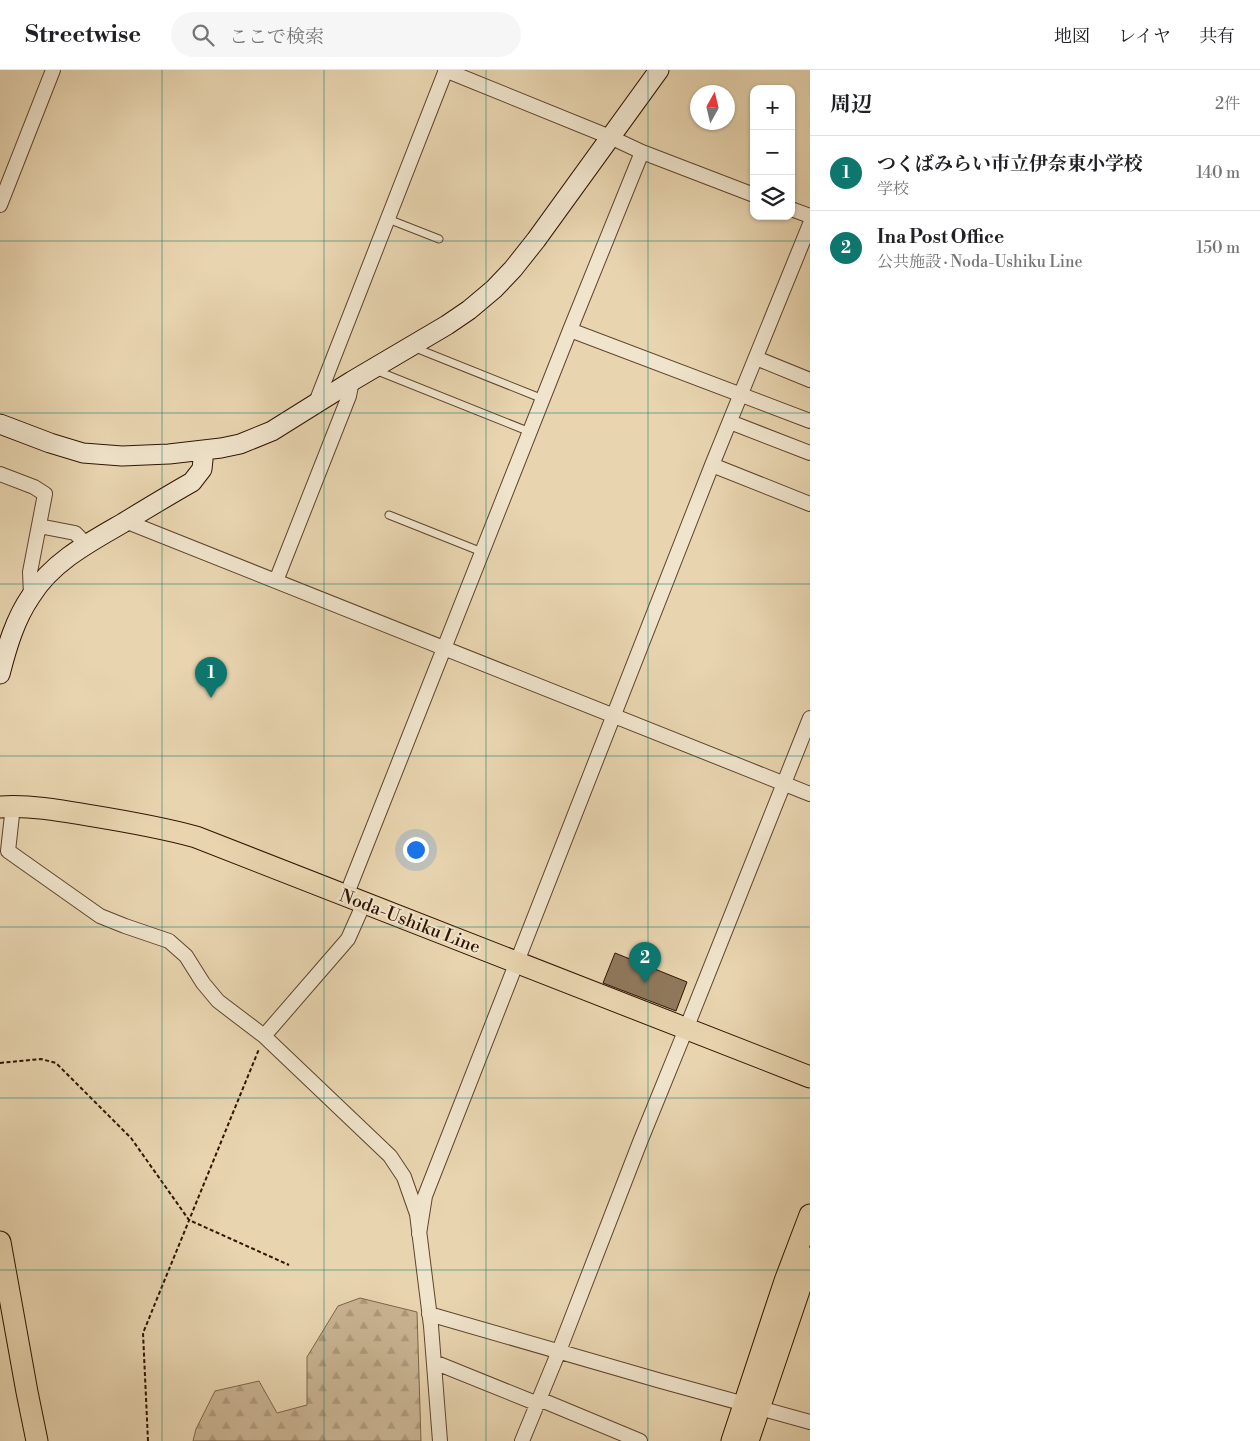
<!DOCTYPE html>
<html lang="ja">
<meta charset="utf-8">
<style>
body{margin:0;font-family:"Libre Bodoni","Noto Serif JP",serif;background:#f6f6f6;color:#202124}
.controls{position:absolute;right:15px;top:15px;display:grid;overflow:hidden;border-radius:10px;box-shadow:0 1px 4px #0004}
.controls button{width:45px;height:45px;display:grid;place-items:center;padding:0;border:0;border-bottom:1px solid #e0e0e0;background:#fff;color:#202124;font:25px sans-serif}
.compass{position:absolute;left:690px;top:15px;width:45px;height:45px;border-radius:50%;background:#fff;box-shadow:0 1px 4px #0004;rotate:8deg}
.you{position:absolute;left:415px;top:779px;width:18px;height:18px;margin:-12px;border:4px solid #fff;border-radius:50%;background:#1a73e8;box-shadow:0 0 0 8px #1a73e833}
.badge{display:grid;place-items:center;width:32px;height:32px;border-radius:50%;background:#0f766e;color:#fff;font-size:16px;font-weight:700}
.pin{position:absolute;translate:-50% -41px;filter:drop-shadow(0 1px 2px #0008)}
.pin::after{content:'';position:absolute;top:26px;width:18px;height:15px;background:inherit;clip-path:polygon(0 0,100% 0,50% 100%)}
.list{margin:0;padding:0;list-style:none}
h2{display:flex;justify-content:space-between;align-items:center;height:65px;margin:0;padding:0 20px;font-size:21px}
h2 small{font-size:16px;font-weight:400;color:#757577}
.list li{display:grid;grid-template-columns:32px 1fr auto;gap:15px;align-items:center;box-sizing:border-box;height:75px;padding:0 20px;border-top:1px solid #e0e0e0}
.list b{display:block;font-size:19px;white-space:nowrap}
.list p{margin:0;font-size:16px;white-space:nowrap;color:#757577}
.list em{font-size:16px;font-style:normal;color:#757577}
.icon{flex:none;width:28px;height:28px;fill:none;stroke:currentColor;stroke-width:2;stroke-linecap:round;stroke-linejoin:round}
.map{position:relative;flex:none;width:810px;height:1371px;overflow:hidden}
header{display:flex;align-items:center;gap:30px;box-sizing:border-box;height:70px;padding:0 25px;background:#fff;border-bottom:1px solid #e0e0e0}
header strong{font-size:24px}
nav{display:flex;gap:28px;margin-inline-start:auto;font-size:18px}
.search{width:350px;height:45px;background:#f6f6f6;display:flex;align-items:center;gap:12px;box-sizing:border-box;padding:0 18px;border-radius:28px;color:#757577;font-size:19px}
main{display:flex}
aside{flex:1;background:#fff}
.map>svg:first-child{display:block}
.forest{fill:url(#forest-firs);stroke:#7d6449}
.building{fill:#90785c;stroke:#311300}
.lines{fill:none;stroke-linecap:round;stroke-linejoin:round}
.lane-casing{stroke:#5f442c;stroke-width:9}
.street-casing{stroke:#5f442c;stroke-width:16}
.secondary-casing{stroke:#311300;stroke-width:21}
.primary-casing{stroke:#311300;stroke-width:23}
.path{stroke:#311300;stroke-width:2;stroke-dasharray:4 2.5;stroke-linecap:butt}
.lane{stroke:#f0e4cc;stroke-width:7}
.street{stroke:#f0e4cc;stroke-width:14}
.secondary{stroke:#f0e4cc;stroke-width:19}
.primary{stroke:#e8d5b0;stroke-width:21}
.grid{fill:none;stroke:#0f766e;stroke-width:1;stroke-opacity:0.55}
.labels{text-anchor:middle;stroke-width:4;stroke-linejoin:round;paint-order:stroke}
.street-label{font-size:18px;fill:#311300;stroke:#f0e4cc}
</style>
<header>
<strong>Streetwise</strong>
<div class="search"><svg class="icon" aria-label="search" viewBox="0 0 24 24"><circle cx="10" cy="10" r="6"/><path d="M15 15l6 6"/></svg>ここで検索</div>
<nav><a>地図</a><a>レイヤ</a><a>共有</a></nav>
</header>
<main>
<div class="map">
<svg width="810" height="1371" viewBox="0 0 810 1371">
<defs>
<pattern id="forest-firs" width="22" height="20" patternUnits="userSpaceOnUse" patternTransform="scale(1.25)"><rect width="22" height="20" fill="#c9b492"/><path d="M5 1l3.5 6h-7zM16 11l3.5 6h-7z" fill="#ad9a7c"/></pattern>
</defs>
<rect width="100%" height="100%" fill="#e8d5b0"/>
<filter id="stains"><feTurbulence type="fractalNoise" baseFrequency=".004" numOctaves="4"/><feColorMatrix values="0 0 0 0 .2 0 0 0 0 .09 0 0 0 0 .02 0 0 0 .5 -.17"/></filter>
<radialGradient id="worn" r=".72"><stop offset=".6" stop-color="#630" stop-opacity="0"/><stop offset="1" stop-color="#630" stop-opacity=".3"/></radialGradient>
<!-- forest -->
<path class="forest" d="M360 1228 417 1242 421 1371H193L196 1359 215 1321 259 1311 277 1343 307 1335V1287L338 1236Z"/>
<!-- building -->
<path class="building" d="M615 883 687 912 676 941 603 913Z"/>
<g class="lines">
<!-- lane casing -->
<g class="lane-casing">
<path id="lane" d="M388 149 439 169
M413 277 543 329
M375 300 530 362
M389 445 482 482"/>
</g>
<!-- street casing -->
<g class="street-casing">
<path id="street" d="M445 0 610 67 642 82 754 125
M0 135 53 0
M791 139 810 146
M570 260 810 351
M756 288 810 310
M315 335 446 0
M730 352 810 383
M712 395 810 434
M0 404 34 417 45 424 30 502 31 525
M125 451 810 724
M39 456 75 463 86 474
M276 511 349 326 352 311
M13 736 8 781 100 846 125 856 169 871 186 886 203 913 218 931 264 966 390 1086 404 1107 417 1144 431 1256 440 1371
M346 826 570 260 642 82
M264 966 348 869 364 833
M419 1164 425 1126 712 395 810 154
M429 1244 661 1311 810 1352
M434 1292 538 1334
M539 1329 640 1371
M522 1371 559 1281 640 1072 686 959 810 648"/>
</g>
<!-- secondary casing -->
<g class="secondary-casing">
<path id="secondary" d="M0 354 50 373 83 383 122 386 169 384 221 378 240 374 272 361 352 311 447 255 469 240 494 219 513 199 536 170 659 0
M0 604C7 577 15 549 31 526 52 492 90 472 123 453 146 439 169 425 192 412L202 399 204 380"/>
</g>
<!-- primary casing -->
<g class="primary-casing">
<path id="primary" d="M0 737C29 735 58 740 87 745 124 751 160 757 196 767L810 1007
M0 1172 27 1322 37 1371
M732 1371 785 1211 810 1145
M748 1371 810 1188"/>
</g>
<!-- path -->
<path class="path" d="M0 993 41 989 56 993 131 1068 189 1150 289 1195
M148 1371 143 1263 259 979"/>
<!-- lane -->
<use href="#lane" class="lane"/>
<!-- street -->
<use href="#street" class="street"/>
<!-- secondary -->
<use href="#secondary" class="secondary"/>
<!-- primary -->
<use href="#primary" class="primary"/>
</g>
<!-- grid -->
<path class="grid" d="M162 0V1371M324 0V1371M486 0V1371M648 0V1371M0 171H810M0 343H810M0 514H810M0 686H810M0 857H810M0 1028H810M0 1200H810"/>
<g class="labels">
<!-- street labels -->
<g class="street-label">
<text transform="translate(410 851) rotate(21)" y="6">Noda-Ushiku Line</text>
</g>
</g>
<rect width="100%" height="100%" filter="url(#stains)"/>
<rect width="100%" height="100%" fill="url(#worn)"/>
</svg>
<div class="controls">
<button>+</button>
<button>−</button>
<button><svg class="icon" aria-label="layers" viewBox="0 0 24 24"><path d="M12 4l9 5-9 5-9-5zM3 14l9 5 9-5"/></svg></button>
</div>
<svg class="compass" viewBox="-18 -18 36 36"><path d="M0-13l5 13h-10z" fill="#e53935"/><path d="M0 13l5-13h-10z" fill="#757577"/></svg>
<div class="you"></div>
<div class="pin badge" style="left:211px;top:628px">1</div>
<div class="pin badge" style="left:645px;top:913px">2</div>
</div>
<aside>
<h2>周辺<small>2件</small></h2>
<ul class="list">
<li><span class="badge">1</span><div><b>つくばみらい市立伊奈東小学校</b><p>学校</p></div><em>140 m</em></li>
<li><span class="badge">2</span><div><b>Ina Post Office</b><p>公共施設 · Noda-Ushiku Line</p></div><em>150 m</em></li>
</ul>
</aside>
</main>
